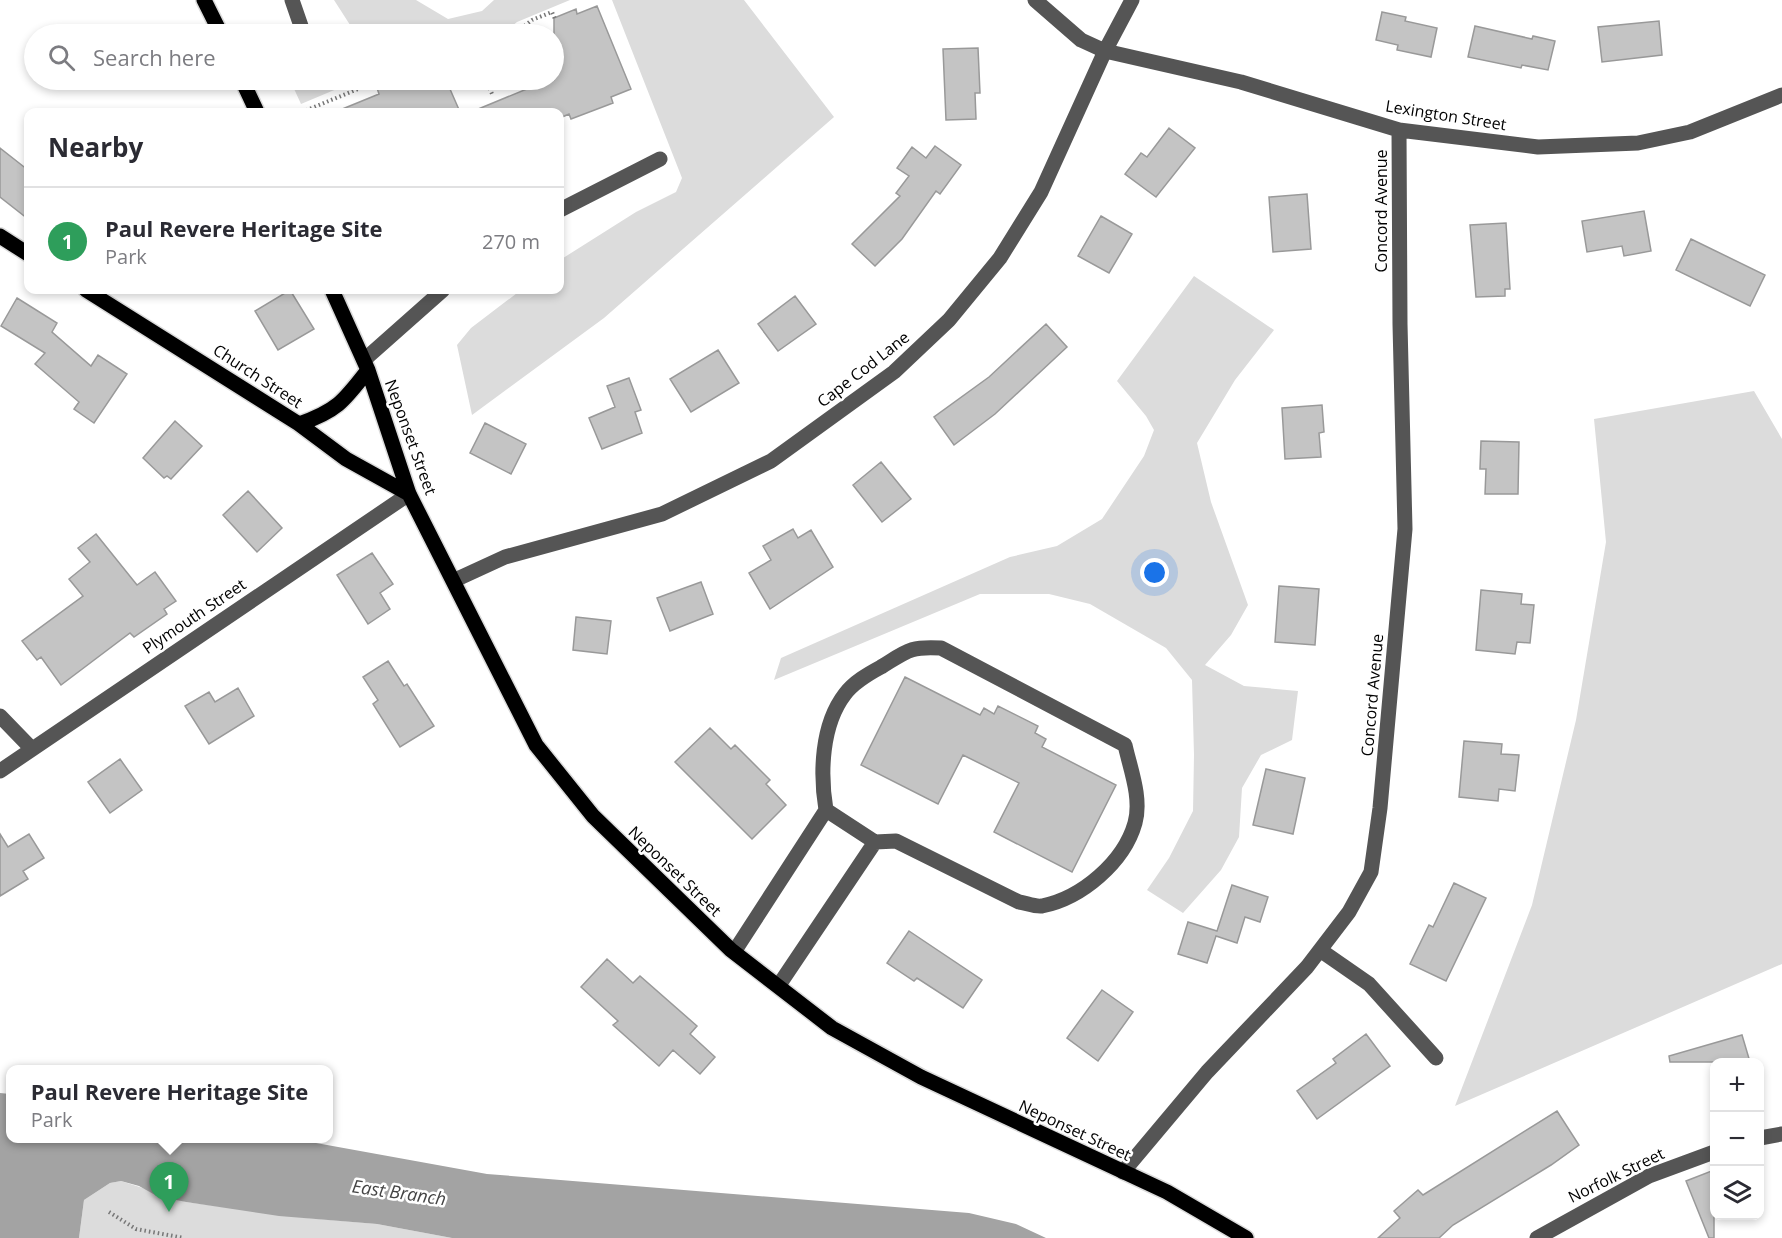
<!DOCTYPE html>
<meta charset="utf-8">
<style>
body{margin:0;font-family:"Open Sans",sans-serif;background:#f2f2f3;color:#2b2b33}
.controls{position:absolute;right:18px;bottom:18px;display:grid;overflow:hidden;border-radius:12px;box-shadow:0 3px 9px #0003}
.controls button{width:54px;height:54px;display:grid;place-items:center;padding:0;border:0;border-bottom:2px solid #e1e1e2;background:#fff;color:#2b2b33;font:30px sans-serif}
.you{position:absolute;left:1155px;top:573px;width:21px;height:21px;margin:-15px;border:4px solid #fff;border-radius:50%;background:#1a73e8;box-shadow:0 0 0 9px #1a73e833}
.badge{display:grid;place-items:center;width:39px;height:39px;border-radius:50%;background:#000;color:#fff;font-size:20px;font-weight:700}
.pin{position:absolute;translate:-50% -50px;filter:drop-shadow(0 2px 3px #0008)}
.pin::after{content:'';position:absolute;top:32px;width:21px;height:18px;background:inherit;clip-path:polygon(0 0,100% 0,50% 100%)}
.popup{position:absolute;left:6px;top:1065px;width:327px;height:78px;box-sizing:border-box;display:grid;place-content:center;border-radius:12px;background:#fff;filter:drop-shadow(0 2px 4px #0005);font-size:20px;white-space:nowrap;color:#7c7c81}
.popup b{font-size:22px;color:#2b2b33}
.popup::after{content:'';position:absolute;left:50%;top:100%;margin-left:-12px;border:12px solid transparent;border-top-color:#fff}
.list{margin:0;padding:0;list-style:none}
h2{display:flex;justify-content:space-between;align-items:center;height:78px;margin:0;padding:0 24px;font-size:26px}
h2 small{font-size:20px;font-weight:400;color:#7c7c81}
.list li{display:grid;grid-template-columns:39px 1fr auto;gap:18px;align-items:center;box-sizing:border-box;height:108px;padding:0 24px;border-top:2px solid #e1e1e2}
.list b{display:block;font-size:22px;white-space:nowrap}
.list p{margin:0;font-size:20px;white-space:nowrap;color:#7c7c81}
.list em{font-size:20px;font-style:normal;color:#7c7c81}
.icon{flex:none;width:33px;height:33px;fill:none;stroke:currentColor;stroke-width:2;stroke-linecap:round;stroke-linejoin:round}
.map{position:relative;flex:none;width:1782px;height:1238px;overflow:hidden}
.search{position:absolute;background:#fff;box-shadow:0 3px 9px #0003;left:24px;top:24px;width:540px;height:66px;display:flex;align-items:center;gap:15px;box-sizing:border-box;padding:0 21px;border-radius:33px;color:#7c7c81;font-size:22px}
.panel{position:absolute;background:#fff;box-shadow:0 3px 9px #0003;left:24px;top:108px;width:540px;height:186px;border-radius:12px}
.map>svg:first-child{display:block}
.green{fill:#dcdcdc}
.water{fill:#a3a3a3}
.building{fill:#c4c4c4;stroke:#999;stroke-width:1.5}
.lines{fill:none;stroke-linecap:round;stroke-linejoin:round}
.major-casing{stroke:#dbdbdb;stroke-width:18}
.path{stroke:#777;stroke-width:4;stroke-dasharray:1.5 3;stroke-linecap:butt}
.minor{stroke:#555;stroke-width:15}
.major{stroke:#000;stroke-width:15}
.labels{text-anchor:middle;stroke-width:5;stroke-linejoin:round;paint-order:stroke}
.street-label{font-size:16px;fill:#000;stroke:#fff}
.water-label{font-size:18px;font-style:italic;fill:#444;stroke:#fff}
</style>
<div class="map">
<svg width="1782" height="1238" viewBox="0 0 1782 1238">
<rect width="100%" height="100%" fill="#fff"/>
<!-- green -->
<path class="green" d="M334 0H416L448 19 482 11 494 0H570L517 22 502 34H340L352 28Z
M612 0H744L834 117 604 318 472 415 457 345 471 328 521 290H560V260L636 212 676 192 682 178Z
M290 80H358L301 104Z
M1194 276 1274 330 1235 380 1197 443 1211 502 1248 605 1231 635 1205 665 1244 686 1298 691 1292 740 1261 755 1242 788 1239 837 1221 870 1183 913 1147 890 1169 858 1193 811 1194 755 1192 680 1166 648 1090 604 1049 594H980L774 680 781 658 1010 557 1057 546 1102 519 1144 456 1154 430 1146 416 1117 381Z
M1754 391 1782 439V964L1455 1106 1532 905 1576 720 1606 542 1594 419Z
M121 1181 186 1202 307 1218 377 1224 452 1238H79L84 1200 110 1183Z"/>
<!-- water -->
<path class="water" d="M0 1093 10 1094V1138L294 1139 487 1174 969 1213 1016 1224 1046 1238H452L377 1224 279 1216 186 1202 157 1196 139 1186 121 1181 110 1183 84 1200 79 1238H0Z"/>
<!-- building -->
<path class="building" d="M597 6 631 89 611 97 613 103 571 119 569 114 560 118V112H471L534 86 531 80H554V18L576 9 577 14Z
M1382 12 1406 17 1405 21 1437 28 1431 57 1397 50 1398 45 1376 40Z
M1659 21 1662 55 1602 62 1598 27Z
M1475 26 1532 39 1533 36 1555 41 1548 70 1522 65 1521 68 1468 57Z
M978 48 980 93H975L976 119 946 120 943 49Z
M398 80H446L460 112H335L379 94 377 88Z
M1169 128 1195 148 1156 197 1125 174 1141 153 1147 157Z
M935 146 961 165 940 194 936 191 902 239 875 266 852 244 900 196 896 193 909 176 897 168 912 147 926 158Z
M0 148 28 170V219L0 197Z
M1307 194 1311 249 1273 252 1269 197Z
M1644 211 1651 251 1624 256 1622 246 1587 252 1582 221Z
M1101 216 1132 234 1109 273 1078 256Z
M1506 223 1510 289H1505V296L1476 297 1470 225Z
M1691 239 1765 275 1750 306 1676 270Z
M290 290 314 329 278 350 255 311Z
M795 296 816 324 778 351 758 324Z
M17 298 57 323 52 332 91 366 98 355 127 374 94 423 74 409 79 402 35 364 45 353 1 326Z
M1046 324 1067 347 995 414 954 445 934 417 989 377Z
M718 350 739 383 691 412 670 379Z
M629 378 641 410 635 412 642 433 602 449 589 418 615 407 607 386Z
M1322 405 1324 432 1319 433 1321 457 1285 459 1282 408Z
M175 421 202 446 171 479 167 476 164 478 143 458Z
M485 423 526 444 511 474 470 453Z
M1481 441 1519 442 1518 494H1485L1486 469H1480Z
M881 462 911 499 882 522 853 485Z
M248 491 282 528 257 552 223 515Z
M793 529 798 538 811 530 833 567 770 609 749 573 771 560 763 546Z
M96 534 137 585 155 572 176 601 164 609 167 614 134 637 130 633 61 685 41 657 37 660 22 641 83 596 69 579 90 562 78 548Z
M372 553 393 584 380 593 390 609 368 624 337 575Z
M701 582 713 614 670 631 657 598Z
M1279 586 1319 589 1315 645 1275 642Z
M1481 590 1522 594 1521 604 1534 605 1530 643 1517 642 1515 654 1476 650Z
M576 617 611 621 607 654 573 650Z
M388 661 404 686 407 684 434 726 400 747 373 704 378 700 363 677Z
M905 677 980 715 984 708 994 714 998 706 1038 726 1035 733 1046 739 1042 747 1116 785 1072 872 994 832 1019 783 963 755 938 804 861 765Z
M238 688 254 716 209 744 185 706 209 692 215 702Z
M710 728 731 749 735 745 770 780 766 784 786 805 752 839 675 762Z
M1464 741 1502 744 1501 754 1519 755 1515 791 1499 789 1498 801 1459 797Z
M120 759 142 790 110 813 88 782Z
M1266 769 1305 778 1293 834 1253 825Z
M0 834 8 847 29 834 44 858 23 871 28 879 0 896Z
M1454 883 1486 898 1446 981 1410 964 1429 925 1433 927Z
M1232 885 1268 897 1260 922 1245 917 1237 943 1216 936 1207 963 1178 954 1188 922 1217 931Z
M909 931 982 980 963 1008 917 978 914 981 887 963Z
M607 959 633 983 640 976 697 1026 690 1034 715 1057 700 1074 673 1050 659 1066 613 1025 618 1021 581 987Z
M1102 990 1133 1012 1098 1061 1067 1038Z
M1366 1034 1390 1066 1317 1119 1297 1091 1336 1063 1333 1059Z
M1742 1035 1750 1062H1670L1669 1056Z
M1557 1111 1579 1145 1551 1165 1453 1225 1439 1238H1378L1400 1218 1394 1211 1418 1190 1423 1195Z
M1714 1170V1238H1709L1686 1181Z"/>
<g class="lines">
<!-- major casing -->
<g class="major-casing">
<path id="major" d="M204 0 221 34
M242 80 257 112
M0 236 28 254
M86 290 299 424 346 459 409 494
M332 290 368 370 409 494 536 745 593 816 731 950 832 1028 921 1077 1167 1192 1246 1238
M299 424C337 411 344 401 368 370"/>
</g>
<!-- path -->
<path class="path" d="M514 34 532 20 552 12 555 19
M486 80 492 94
M302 112 380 80
M109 1212 136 1229 184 1238"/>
<!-- minor -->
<path class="minor" d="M292 0 301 26 300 34
M1035 0 1081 40 1105 51 1241 82 1399 130 1538 147 1638 143 1690 132 1782 95
M560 210 660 159
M364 360 443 290
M455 580 505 557 662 514 771 461 894 372 949 320 1000 258 1041 192 1105 51 1132 0
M0 716 32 749
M0 771 409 494
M1320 950 1369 984 1436 1058
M734 952 826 810C820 774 821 725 845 694 854 682 868 674 881 667 907 651 910 646 941 648L1125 745C1130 768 1142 798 1135 823 1124 862 1082 898 1042 906 1035 907 1026 903 1019 902L896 841 875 842 826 810
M779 985 875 842
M1760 1138 1782 1134
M1123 1172 1207 1072 1307 967 1349 912 1371 872 1380 808 1405 529 1400 324 1399 130
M1537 1238 1649 1176 1714 1152"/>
<!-- major -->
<use href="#major" class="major"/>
</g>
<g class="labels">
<!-- street labels -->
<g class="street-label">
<text transform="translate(1446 115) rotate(9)" y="6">Lexington Street</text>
<text transform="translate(1381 211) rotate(-90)" y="6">Concord Avenue</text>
<text transform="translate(863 369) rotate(-38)" y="6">Cape Cod Lane</text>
<text transform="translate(258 376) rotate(33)" y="6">Church Street</text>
<text transform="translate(411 437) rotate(70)" y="6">Neponset Street</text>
<text transform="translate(194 616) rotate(-34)" y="6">Plymouth Street</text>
<text transform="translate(1372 695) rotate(-85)" y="6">Concord Avenue</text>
<text transform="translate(675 871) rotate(44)" y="6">Neponset Street</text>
<text transform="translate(1075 1130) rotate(25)" y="6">Neponset Street</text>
<text transform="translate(1616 1175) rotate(-26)" y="6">Norfolk Street</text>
</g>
<!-- water labels -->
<g class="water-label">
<text transform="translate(399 1193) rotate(8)" y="6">East Branch</text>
</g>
</g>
</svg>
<div class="controls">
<button>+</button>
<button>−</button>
<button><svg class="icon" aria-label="layers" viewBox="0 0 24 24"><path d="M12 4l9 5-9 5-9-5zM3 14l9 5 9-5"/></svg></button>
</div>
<div class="you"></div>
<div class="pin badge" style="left:169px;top:1212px;background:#2e9e5b">1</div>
<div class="popup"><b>Paul Revere Heritage Site</b>Park</div>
<div class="search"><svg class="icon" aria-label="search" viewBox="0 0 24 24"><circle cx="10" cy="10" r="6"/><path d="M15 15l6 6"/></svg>Search here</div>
<section class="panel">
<h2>Nearby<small></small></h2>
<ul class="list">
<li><span class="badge" style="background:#2e9e5b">1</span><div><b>Paul Revere Heritage Site</b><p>Park</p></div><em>270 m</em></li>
</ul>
</section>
</div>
